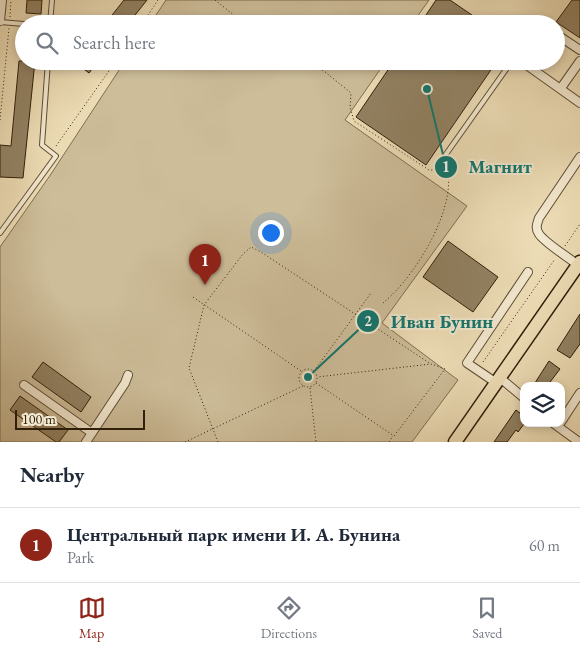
<!DOCTYPE html>
<meta charset="utf-8">
<style>
body{margin:0;font-family:"EB Garamond",serif;background:#f2f2f3;color:#1f2937}
.controls{position:absolute;right:15px;bottom:15px;display:grid;overflow:hidden;border-radius:10px;box-shadow:0 2px 8px #0003}
.controls button{width:45px;height:45px;display:grid;place-items:center;padding:0;border:0;border-bottom:1px solid #e0e1e3;background:#fff;color:#1f2937;font:25px sans-serif}
.scale{position:absolute;left:15px;bottom:12px;width:130px;box-sizing:border-box;padding-left:5px;border:2px solid #301f09;border-top:0;font-size:14px;line-height:18px;white-space:nowrap;color:#301f09;-webkit-text-stroke:4px #f3e9d0;paint-order:stroke}
.you{position:absolute;left:270px;top:232px;width:18px;height:18px;margin:-12px;border:4px solid #fff;border-radius:50%;background:#1a73e8;box-shadow:0 0 0 8px #1a73e833}
.badge{display:grid;place-items:center;width:32px;height:32px;border-radius:50%;background:#8f2418;color:#fff;font-size:16px;font-weight:700}
.pin{position:absolute;translate:-50% -41px;filter:drop-shadow(0 1px 2px #0008)}
.pin::after{content:'';position:absolute;top:26px;width:18px;height:15px;background:inherit;clip-path:polygon(0 0,100% 0,50% 100%)}
.list{margin:0;padding:0;list-style:none}
h2{display:flex;justify-content:space-between;align-items:center;height:65px;margin:0;padding:0 20px;font-size:21px}
h2 small{font-size:16px;font-weight:400;color:#747a83}
.list li{display:grid;grid-template-columns:32px 1fr auto;gap:15px;align-items:center;box-sizing:border-box;height:75px;padding:0 20px;border-top:1px solid #e0e1e3}
.list b{display:block;font-size:19px;white-space:nowrap}
.list p{margin:0;font-size:16px;white-space:nowrap;color:#747a83}
.list em{font-size:16px;font-style:normal;color:#747a83}
.icon{flex:none;width:28px;height:28px;fill:none;stroke:currentColor;stroke-width:2;stroke-linecap:round;stroke-linejoin:round}
.map{position:relative;flex:none;width:580px;height:442px;overflow:hidden}
.search{position:absolute;background:#fff;box-shadow:0 2px 8px #0003;left:15px;right:15px;top:15px;height:55px;display:flex;align-items:center;gap:12px;box-sizing:border-box;padding:0 18px;border-radius:28px;color:#747a83;font-size:19px}
.sheet{height:140px;background:#fff}
nav{display:flex;justify-content:space-around;align-items:center;box-sizing:border-box;height:70px;border-top:1px solid #e0e1e3;background:#fff;font-size:14px;color:#747a83}
nav a{display:grid;justify-items:center;gap:2px}
nav .on{color:#8f2418}
.map>svg:first-child{display:block}
.green{fill:#cdbd99;stroke:#7e6e51}
.building{fill:#928263;stroke:#301f09}
.lines{fill:none;stroke-linecap:round;stroke-linejoin:round}
.lane-casing{stroke:#5f4e34;stroke-width:6}
.street-casing{stroke:#5f4e34;stroke-width:10}
.primary-casing{stroke:#301f09;stroke-width:15}
.path{stroke:#301f09;stroke-width:1;stroke-dasharray:1 2.5;stroke-linecap:butt}
.lane{stroke:#f3e9d0;stroke-width:4}
.street{stroke:#f3e9d0;stroke-width:8}
.primary{stroke:#edddb6;stroke-width:12}
.leader{fill:none;stroke:#0f766e;stroke-width:2}
.callout-dot{fill:#0f766e;stroke:#f3e9d0;stroke-width:2}
.mark-label{font-size:15px;text-anchor:middle;font-weight:bold;fill:#fff}
.callout-label{font-size:19px;text-anchor:middle;font-weight:bold;fill:#0f766e;stroke:#f3e9d0;stroke-width:4;stroke-linejoin:round;paint-order:stroke}
</style>
<div class="map">
<svg width="580" height="442" viewBox="0 0 580 442">
<rect width="100%" height="100%" fill="#edddb6"/>
<filter id="stains"><feTurbulence type="fractalNoise" baseFrequency=".004" numOctaves="4"/><feColorMatrix values="0 0 0 0 .2 0 0 0 0 .09 0 0 0 0 .02 0 0 0 .5 -.17"/></filter>
<radialGradient id="worn" r=".72"><stop offset=".6" stop-color="#630" stop-opacity="0"/><stop offset="1" stop-color="#630" stop-opacity=".3"/></radialGradient>
<!-- green -->
<path class="green" d="M166 0H429L412 24H150Z
M125 61H386L345 120 467 206 382 323 458 380 412 442H0V247L51 174Z"/>
<!-- building -->
<path class="building" d="M27 0H42L41 14 26 13Z
M124 0H147L128 24H105Z
M436 0H450L485 24H420Z
M572 0H580V38L556 22Z
M19 61H35L23 178 0 177V145L11 146Z
M73 61H98L89 73Z
M394 61H497L426 165 356 117Z
M448 241 498 277 473 312 423 277Z
M580 314V344L570 358 557 350Z
M549 361 560 369 547 386H533Z
M43 362 91 397 81 412 32 377Z
M20 396 68 430 59 442H56L10 410Z
M516 410 524 416V424L518 432 516 430 507 442H494Z"/>
<g class="lines">
<!-- lane casing -->
<g class="lane-casing">
<path id="lane" d="M0 22 24 24
M50 24 52 0
M444 157 512 61
M0 233 56 156 42 145 48 61"/>
</g>
<!-- street casing -->
<g class="street-casing">
<path id="street" d="M0 21 2 0
M537 24 539 22 542 24
M556 34 580 50
M521 61 580 103
M561 88 580 61
M578 265C568 257 545 243 539 234 535 228 537 224 539 218L580 157
M499 377 524 398
M495 382 467 363 528 272
M24 385 92 433
M561 422 580 393
M553 423 579 442
M86 442 125 383 128 375"/>
</g>
<!-- primary casing -->
<g class="primary-casing">
<path id="primary" d="M455 442 580 262"/>
</g>
<!-- path -->
<path class="path" d="M215 0 245 24
M10 17 11 0
M142 24 158 0
M307 61 324 71 351 93 350 107 354 121 429 170H448
M0 120 9 28
M56 146 116 61
M565 246 580 224
M193 297 301 371
M383 303C415 277 460 205 446 164
M483 362 555 259
M299 378a9 9 0 1 1 18 0a9 9 0 1 1-18 0Z
M314 371 371 293
M316 383 394 436 445 369 431 364 317 377
M310 388 316 442
M185 442 303 386
M218 442 189 368 204 305 243 254 251 247 261 252 431 364
M389 442 393 436"/>
<!-- lane -->
<use href="#lane" class="lane"/>
<!-- street -->
<use href="#street" class="street"/>
<!-- primary -->
<use href="#primary" class="primary"/>
</g>
<!-- callouts -->
<path class="leader" d="M427 89L446 167M308 377L368 321"/>
<g class="callout-dot">
<circle cx="427" cy="89" r="5"/>
<circle cx="308" cy="377" r="5"/>
<circle cx="446" cy="167" r="12"/>
<circle cx="368" cy="321" r="12"/>
</g>
<g class="mark-label">
<text x="446" y="172">1</text>
<text x="368" y="326">2</text>
</g>
<g class="callout-label">
<text x="500" y="173">Магнит</text>
<text x="442" y="328">Иван Бунин</text>
</g>
<rect width="100%" height="100%" filter="url(#stains)"/>
<rect width="100%" height="100%" fill="url(#worn)"/>
</svg>
<div class="controls">
<button><svg class="icon" aria-label="layers" viewBox="0 0 24 24"><path d="M12 4l9 5-9 5-9-5zM3 14l9 5 9-5"/></svg></button>
</div>
<div class="scale">100 m</div>
<div class="you"></div>
<div class="pin badge" style="left:205px;top:285px">1</div>
<div class="search"><svg class="icon" aria-label="search" viewBox="0 0 24 24"><circle cx="10" cy="10" r="6"/><path d="M15 15l6 6"/></svg>Search here</div>
</div>
<section class="sheet">
<h2>Nearby<small></small></h2>
<ul class="list">
<li><span class="badge">1</span><div><b>Центральный парк имени И. А. Бунина</b><p>Park</p></div><em>60 m</em></li>
</ul>
</section>
<nav>
<a class="on"><svg class="icon" aria-label="map" viewBox="0 0 24 24"><path d="M3 6l6-2 6 2 6-2v14l-6 2-6-2-6 2zM9 4v14M15 6v14"/></svg>Map</a>
<a><svg class="icon" aria-label="directions" viewBox="0 0 24 24"><path d="M12 3l9 9-9 9-9-9zM9 14v-3h6M13 9l2 2-2 2"/></svg>Directions</a>
<a><svg class="icon" aria-label="saved" viewBox="0 0 24 24"><path d="M7 4h10v16l-5-4-5 4z"/></svg>Saved</a>
</nav>
